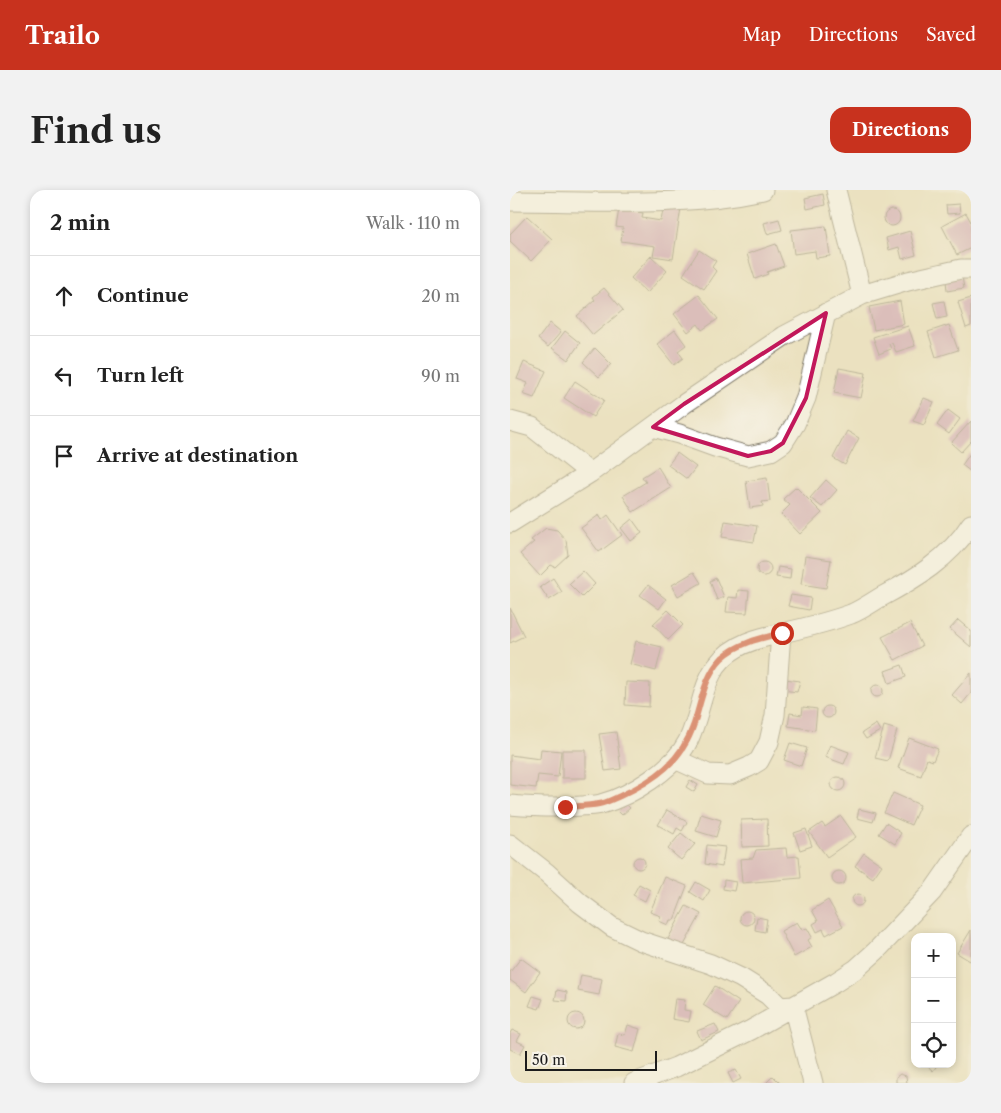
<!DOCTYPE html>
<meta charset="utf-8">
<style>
body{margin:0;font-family:"Libre Caslon Text",serif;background:#f2f2f2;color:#222}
.controls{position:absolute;right:15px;bottom:15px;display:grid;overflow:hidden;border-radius:10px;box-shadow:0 2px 8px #0003}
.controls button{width:45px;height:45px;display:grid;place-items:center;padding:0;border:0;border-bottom:1px solid #e0e0e0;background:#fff;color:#222;font:25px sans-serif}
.scale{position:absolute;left:15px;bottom:12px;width:132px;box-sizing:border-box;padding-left:5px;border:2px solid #1c1c1c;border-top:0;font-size:14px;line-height:18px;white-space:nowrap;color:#1c1c1c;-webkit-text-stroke:4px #f7f3e8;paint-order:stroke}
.stop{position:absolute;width:15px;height:15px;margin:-11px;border:4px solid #c8321e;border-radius:50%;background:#fff}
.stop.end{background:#c8321e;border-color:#fff;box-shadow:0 1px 5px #0008}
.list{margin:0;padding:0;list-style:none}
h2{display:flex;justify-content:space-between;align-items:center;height:65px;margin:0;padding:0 20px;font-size:21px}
h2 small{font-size:16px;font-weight:400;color:#767676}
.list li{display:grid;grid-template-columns:32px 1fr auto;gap:15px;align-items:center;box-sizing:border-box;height:80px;padding:0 20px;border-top:1px solid #e0e0e0}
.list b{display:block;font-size:19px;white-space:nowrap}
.list em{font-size:16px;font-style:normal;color:#767676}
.icon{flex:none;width:28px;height:28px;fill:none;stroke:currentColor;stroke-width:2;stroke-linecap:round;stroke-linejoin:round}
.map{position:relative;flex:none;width:461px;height:893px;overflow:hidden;border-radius:15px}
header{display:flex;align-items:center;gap:30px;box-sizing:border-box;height:70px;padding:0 25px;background:#c8321e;color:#fff}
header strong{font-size:24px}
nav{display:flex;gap:28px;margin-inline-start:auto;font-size:18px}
.intro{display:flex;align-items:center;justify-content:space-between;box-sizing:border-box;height:120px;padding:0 30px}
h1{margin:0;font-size:35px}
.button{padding:12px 22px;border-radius:15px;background:#c8321e;color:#fff;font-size:18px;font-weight:700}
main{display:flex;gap:30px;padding:0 30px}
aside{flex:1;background:#fff;border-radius:15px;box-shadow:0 2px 8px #0003}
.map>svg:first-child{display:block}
.building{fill:#c892b4}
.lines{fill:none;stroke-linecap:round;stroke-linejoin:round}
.minor-casing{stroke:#847e6e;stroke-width:21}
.minor{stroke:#fff;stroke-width:19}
.route{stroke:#c8321e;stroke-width:6}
.marked{fill:none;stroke:#c2185b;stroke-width:4;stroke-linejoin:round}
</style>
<header>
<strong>Trailo</strong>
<nav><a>Map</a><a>Directions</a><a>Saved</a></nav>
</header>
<div class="intro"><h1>Find us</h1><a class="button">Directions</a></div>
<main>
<aside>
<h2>2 min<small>Walk · 110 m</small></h2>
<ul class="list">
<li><svg class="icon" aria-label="ahead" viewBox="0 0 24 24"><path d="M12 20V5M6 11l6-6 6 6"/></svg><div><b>Continue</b></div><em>20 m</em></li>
<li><svg class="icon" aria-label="left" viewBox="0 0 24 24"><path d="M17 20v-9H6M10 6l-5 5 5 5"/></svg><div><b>Turn left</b></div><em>90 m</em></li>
<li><svg class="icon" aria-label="arrive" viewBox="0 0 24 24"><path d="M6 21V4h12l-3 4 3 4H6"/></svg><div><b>Arrive at destination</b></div></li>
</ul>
</aside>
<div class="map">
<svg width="461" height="893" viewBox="0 0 461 893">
<rect width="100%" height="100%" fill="#f7f3e8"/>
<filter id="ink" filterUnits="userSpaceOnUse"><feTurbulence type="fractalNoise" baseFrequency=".02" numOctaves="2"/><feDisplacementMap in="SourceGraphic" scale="10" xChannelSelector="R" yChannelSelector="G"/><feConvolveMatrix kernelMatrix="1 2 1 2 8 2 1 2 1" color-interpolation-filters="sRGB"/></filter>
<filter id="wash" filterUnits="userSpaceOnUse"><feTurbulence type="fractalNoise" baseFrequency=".0096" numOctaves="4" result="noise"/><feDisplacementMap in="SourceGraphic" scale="20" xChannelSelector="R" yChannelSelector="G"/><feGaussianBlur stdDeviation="1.12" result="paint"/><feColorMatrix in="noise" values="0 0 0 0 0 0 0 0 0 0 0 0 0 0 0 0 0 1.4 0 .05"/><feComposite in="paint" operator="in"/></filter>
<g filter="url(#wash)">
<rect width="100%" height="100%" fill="#ebe1c0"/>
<g id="blocks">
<!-- building -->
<path class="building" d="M313 4 315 15 297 19 295 8Z
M449 14 450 23 437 24 436 15Z
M154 15 171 18 163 69 143 66 145 56 111 51 113 38 106 37 109 19 133 23 132 28 151 31Z
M374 28a8 8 0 1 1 16 0a8 8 0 1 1-16 0Z
M456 23 461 32V58L447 65 432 36Z
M17 26 42 49 21 71 0 51V44Z
M269 29 272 40 257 44 254 33Z
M316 36 320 66 306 68 305 61 284 64 281 40Z
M400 41 406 65 392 69 389 57 379 60 376 48Z
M266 54 274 76 257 82 258 84 245 89 237 64Z
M189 60 206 71 202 77 206 81 194 99 173 85Z
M141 66 157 81 137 103 121 88Z
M452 87 454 98 437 101 436 90Z
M94 98 113 120 83 145 67 126 85 110 83 107Z
M189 105 208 129 192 140 188 134 178 142 164 124Z
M461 108V136L456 138 448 112Z
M390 111 394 134 364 140 359 117Z
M434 111 437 127 427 129 423 113Z
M40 133 51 142 38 157 28 149Z
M439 135 448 160 426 167 418 142Z
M398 136 405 156 386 162 382 153 379 154 381 159 369 164 363 147Z
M165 140 176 155 168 161 173 168 164 175 147 154Z
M55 141 70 153 58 170 42 158Z
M85 158 101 174 89 187 73 172Z
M14 172 36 181 24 208 13 204 18 193 7 189Z
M329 178 356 183 351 208 324 203Z
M65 191 94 210 83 227 54 208Z
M414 208 424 212 414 235 403 231Z
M438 220 450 229 439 244 427 235Z
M461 231V251L451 262 441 253Z
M337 241 349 248 335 275 323 268Z
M461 262V282L452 275Z
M167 263 186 277 177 289 158 275Z
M148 277 161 298 123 322 113 306 136 292 132 287Z
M257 288 260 311 252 312 253 316 240 318 236 291Z
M316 290 327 300 312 317 300 308Z
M286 297 312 323 290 344 271 324 280 315 273 309Z
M89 325 92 330 98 325 112 345 89 362 71 338Z
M122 329 132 343 121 351 111 338Z
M215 331 247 336 244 352 212 347Z
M36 338 47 340 56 350 58 365 45 377 41 375 30 386 10 364 24 352 21 350Z
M295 366 321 370 316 398 291 394Z
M247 379a7 7 0 1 1 14 0a7 7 0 1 1-14 0Z
M268 377 281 379 280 389 266 387Z
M73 381 85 394 72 407 59 394Z
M184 382 191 393 168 406 162 395Z
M43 388 52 402 39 410 30 397Z
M206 388 214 407 207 410 200 391Z
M138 395 156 409 149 419 130 405Z
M228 400 239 401 237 423 216 422 218 407 227 408Z
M281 405 301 408 299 420 278 416Z
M0 418 14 446 0 453Z
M158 420 173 435 158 450 143 434Z
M448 430 461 441V457L440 439Z
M400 433 412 456 385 470 372 447Z
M126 451 152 457 146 481 120 474Z
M392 475 396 487 379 493 375 481Z
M461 483V503L452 514 442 505Z
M275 489 290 491 287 502 273 500Z
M116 492 140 493 139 517 115 515Z
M361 501a6 6 0 1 1 12 0a6 6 0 1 1-12 0Z
M312 522a6 6 0 1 1 12 0a6 6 0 1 1-12 0Z
M293 517 307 519 305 540 278 536 280 523 292 525Z
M366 534 370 541 356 549 352 543Z
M374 536 387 540 378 571 365 568Z
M106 542 111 579 95 581 89 544Z
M399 548 428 559 423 571 417 569 411 586 388 578Z
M280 553 297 558 291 576 274 570Z
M320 555 339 562 334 574 315 567Z
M31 559 51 561 48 587 28 585 26 598 0 595V565L30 569Z
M52 560H76V588H52Z
M321 594a7 7 0 1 1 14 0a7 7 0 1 1-14 0Z
M180 590 188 595 184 602 176 597Z
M383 603 410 615 401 635 374 623Z
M116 614 120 618 112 625 108 621Z
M349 619 366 623 363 632 347 628Z
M157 620 177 632 172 641 167 638 164 644 148 635Z
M191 624 211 630 206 647 186 641Z
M331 626 346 647 317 667 299 642 312 633 315 637Z
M257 629 258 656 232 657 231 630Z
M376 633 391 643 385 654 369 644Z
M296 639 302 656 290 660 284 643Z
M171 643 185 654 171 670 158 659Z
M197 655 215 657 212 677 195 674Z
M276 658 277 667 289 666 291 688 232 693 230 669 243 668 246 660Z
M354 663 372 675 363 688 345 676Z
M123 673a6 6 0 1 1 12 0a6 6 0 1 1-12 0Z
M322 688a7 7 0 1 1 14 0a7 7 0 1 1-14 0Z
M155 687 177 696 164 730H160L158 735 149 731 151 726 140 722Z
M214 690 226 692 224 701 213 699Z
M186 692 200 700 194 711 180 702Z
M129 694 140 700 135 711 123 705Z
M342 710a6 6 0 1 1 12 0a6 6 0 1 1-12 0Z
M318 710 333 736 316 745 313 739 307 742 303 734 308 731 302 720Z
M176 716 191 724 173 757 158 749Z
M230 728a7 7 0 1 1 14 0a7 7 0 1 1-14 0Z
M247 727 257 729 255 742 245 740Z
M287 732 292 740 297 738 302 747 298 750 302 757 284 767 271 741Z
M461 740V770L460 771 447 763Z
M11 768 30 782 16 802 0 790V782Z
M71 785 92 789 89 805 68 801Z
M205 796 229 812 217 830 193 815Z
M47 800 57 802 56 811 45 810Z
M23 806 33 809 29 819 19 816Z
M165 809 175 810 174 820 181 821 179 832 162 829Z
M58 831a8 8 0 1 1 16 0a8 8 0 1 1-16 0Z
M205 834 209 842 191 850 187 841Z
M118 835 130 839 124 862 105 857 108 844 115 845Z
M2 840 11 844 7 851 15 855 10 864 0 859V843Z
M415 874H428L423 881Z
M226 880 231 889 223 893 218 883Z
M390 884 396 886 397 893H386V887Z
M263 886 270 893H256Z"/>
</g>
</g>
<g filter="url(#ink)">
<use href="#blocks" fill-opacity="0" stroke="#847e6e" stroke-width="1"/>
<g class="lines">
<!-- minor casing -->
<g class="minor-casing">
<path id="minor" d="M326 0 352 105
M0 11C84 11 170 18 253 0
M0 231 22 237 80 283
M143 237 169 244 205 257 238 266 261 261 273 253 285 234 296 208 316 123
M0 333 80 283 174 214 274 146 352 105 398 91 451 79H461
M165 569 198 584 220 585 239 577 249 571 259 552 265 525 271 443
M0 615C24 617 48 618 72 616 78 615 85 616 91 614 121 606 164 579 178 551 195 516 190 478 228 457 242 449 256 447 272 443 294 438 319 432 341 424 351 420 361 413 371 407 405 389 440 368 461 334
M0 654 37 683 70 713 102 737 131 751 201 774 231 788 258 805 270 817 283 816 303 893
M124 893 166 877 241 840 326 792 346 779 366 761 422 702 461 646"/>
</g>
<!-- minor -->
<use href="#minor" class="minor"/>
</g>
</g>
<g class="lines" filter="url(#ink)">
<!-- route -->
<path class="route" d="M55 617C66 616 78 616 89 614 96 613 103 609 110 606 145 590 172 571 184 534 191 512 195 485 212 468 228 453 251 448 272 443"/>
</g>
<!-- marked area -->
<path d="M0 0H461V893H0ZM316 123 296 208 273 253 261 261 238 266 143 237 174 214Z" fill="#ebe1c0" fill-opacity=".55" fill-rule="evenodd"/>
<path class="marked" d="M316 123 296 208 273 253 261 261 238 266 143 237 174 214Z"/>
</svg>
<div class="controls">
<button>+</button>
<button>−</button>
<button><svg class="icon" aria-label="locate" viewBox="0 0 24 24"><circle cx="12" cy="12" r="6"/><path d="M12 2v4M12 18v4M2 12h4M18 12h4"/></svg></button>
</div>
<div class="scale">50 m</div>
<div class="stop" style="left:272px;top:443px"></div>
<div class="stop end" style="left:55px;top:617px"></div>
</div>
</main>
